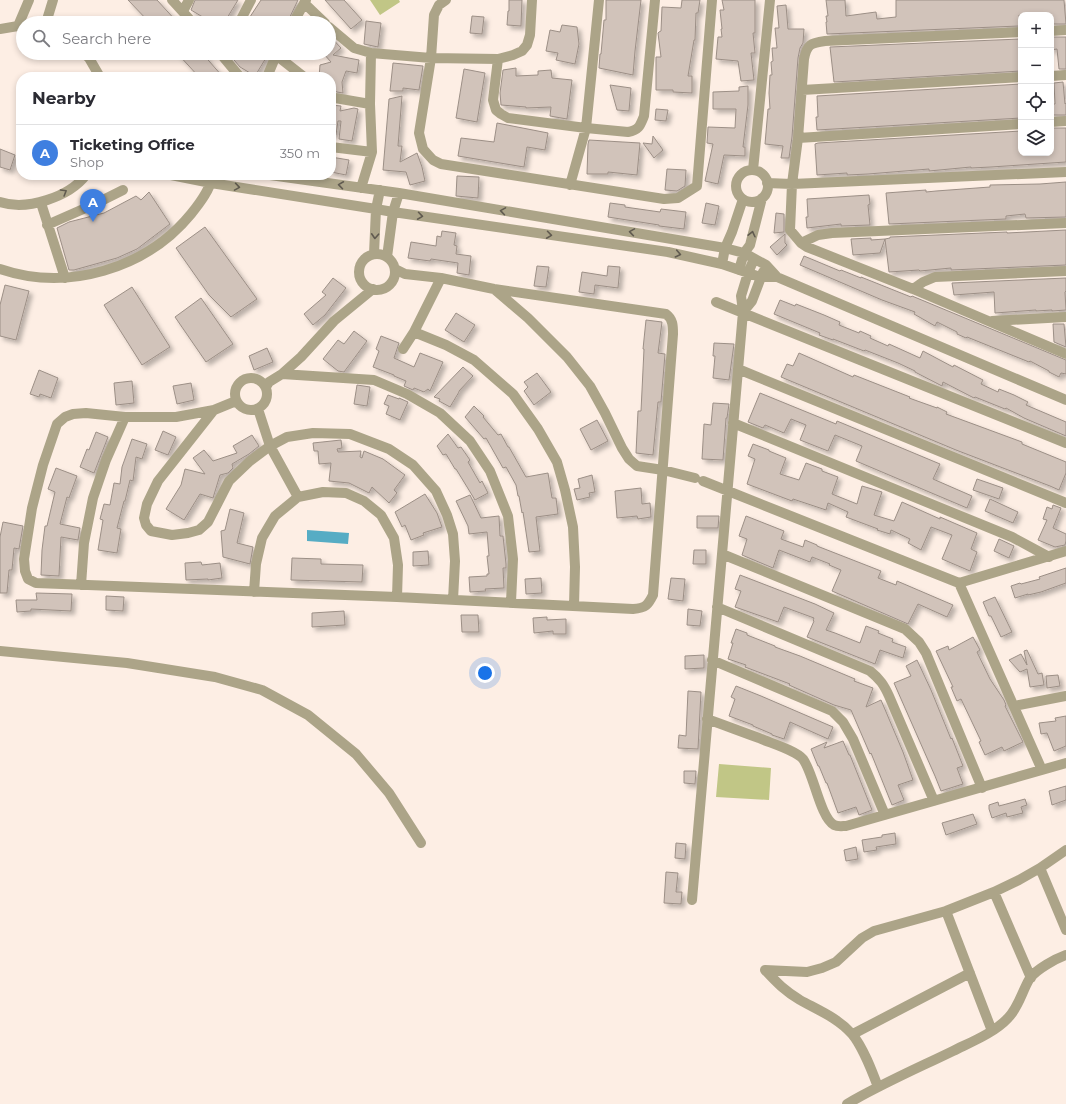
<!DOCTYPE html>
<meta charset="utf-8">
<style>
body{margin:0;font-family:Montserrat,sans-serif;background:#f2f2f3;color:#2b2b33}
.controls{position:absolute;right:12px;top:12px;display:grid;overflow:hidden;border-radius:8px;box-shadow:0 2px 6px #0003}
.controls button{width:36px;height:36px;display:grid;place-items:center;padding:0;border:0;border-bottom:1px solid #e1e1e2;background:#fff;color:#2b2b33;font:20px sans-serif}
.you{position:absolute;left:485px;top:673px;width:14px;height:14px;margin:-10px;border:3px solid #fff;border-radius:50%;background:#1a73e8;box-shadow:0 0 0 6px #1a73e833}
.badge{display:grid;place-items:center;width:26px;height:26px;border-radius:50%;background:#1a73e8;color:#fff;font-size:13px;font-weight:700}
.pin{position:absolute;translate:-50% -33px;filter:drop-shadow(0 1px 2px #0008)}
.pin::after{content:'';position:absolute;top:21px;width:14px;height:12px;background:inherit;clip-path:polygon(0 0,100% 0,50% 100%)}
.list{margin:0;padding:0;list-style:none}
h2{display:flex;justify-content:space-between;align-items:center;height:52px;margin:0;padding:0 16px;font-size:17px}
h2 small{font-size:13px;font-weight:400;color:#7c7c81}
.list li{display:grid;grid-template-columns:26px 1fr auto;gap:12px;align-items:center;box-sizing:border-box;height:56px;padding:0 16px;border-top:1px solid #e1e1e2}
.list b{display:block;font-size:15px;white-space:nowrap}
.list p{margin:0;font-size:13px;white-space:nowrap;color:#7c7c81}
.list em{font-size:13px;font-style:normal;color:#7c7c81}
.icon{flex:none;width:22px;height:22px;fill:none;stroke:currentColor;stroke-width:2;stroke-linecap:round;stroke-linejoin:round}
.map{position:relative;flex:none;width:1066px;height:1104px;overflow:hidden}
.search{position:absolute;background:#fff;box-shadow:0 2px 6px #0003;left:16px;top:16px;width:320px;height:44px;display:flex;align-items:center;gap:10px;box-sizing:border-box;padding:0 14px;border-radius:22px;color:#7c7c81;font-size:15px}
.panel{position:absolute;background:#fff;box-shadow:0 2px 6px #0003;left:16px;top:72px;width:320px;height:108px;border-radius:16px}
.map>svg:first-child{display:block}
.green{fill:#c1c686}
.water{fill:#56acc4}
.building{fill:#d1c3ba;stroke:#9c8f86;filter:url(#shadow)}
.lines{fill:none;stroke-linecap:round;stroke-linejoin:round}
.minor{stroke:#aca488;stroke-width:10}
.oneway{stroke:#605a4f}
</style>
<div class="map">
<svg width="1066" height="1104" viewBox="0 0 1066 1104">
<defs>
<filter id="shadow"><feDropShadow dx="3.5" dy="3.5" stdDeviation="2" flood-color="#0004"/></filter>
</defs>
<rect width="100%" height="100%" fill="#fdeee4"/>
<!-- green -->
<path class="green" d="M370 0H399L400 2 380 15Z
M719 764 771 768 769 800 716 797Z"/>
<!-- water -->
<path class="water" d="M307 530 349 533 348 544 307 541Z"/>
<!-- building -->
<path class="building" d="M128 0H157L178 23H150Z
M195 0H238L224 23H204L206 19 191 10Z
M261 0H298L287 23H246Z
M325 0H344L362 20 351 29Z
M509 0H522L521 26 507 25 508 11H509Z
M606 0H641L635 51 633 75 599 68 600 54H601L604 20H606Z
M682 0H700L698 13H696L695 40H694L688 76H692V93L673 92V90H656V57H661L658 33 659 32 661 31 662 7 681 8Z
M722 0H755V33H753L755 53H751L754 80 741 81 738 61 716 59 718 37H722L721 29H722L720 10H724Z
M826 0H845L846 16 876 12 877 19 896 17V0H1064L1066 24H1051V15H1019V26L827 34 826 22H827L826 16H828Z
M786 5 788 29H804L803 43 800 48 798 58 792 137 789 158H781L783 146 765 144 768 109H770L769 93 770 75H772L771 62 773 61 772 48H777L775 28H779L777 6Z
M472 16 484 17 482 34 470 33Z
M366 21 381 23 378 47 364 44Z
M562 25 577 27 579 44 575 64 556 60 558 53 546 51 550 30 560 32Z
M329 35 341 48 333 55 359 60 357 73 346 71 342 82 343 93 337 92 331 89V77H319L320 65 331 62 323 53 329 54Z
M1051 37H1066V69H1059L1057 49 1051 50Z
M1020 39H1021V71L834 82 830 47Z
M177 53H202L223 77H199Z
M228 53H269L255 76 240 67Z
M393 63 423 66 419 90 403 88V91H390Z
M516 68V76L538 75V71L551 70 552 78 572 80 567 119 550 116 551 107 526 108V107L501 105 500 93 503 70Z
M464 69 485 73 477 122 456 118Z
M1063 82 1065 104 1066 103V115H1051V104H1055L1054 83Z
M1021 84V101H1020L1021 118 817 130 816 117H818L817 96Z
M610 85 631 88 629 111 617 110Z
M748 86V105L743 147H745V156L724 155 718 184 705 181 713 144 707 143 708 127 735 128 736 109H713V92L739 91V87Z
M402 96 398 146H402L400 162 417 153 422 167 425 181 410 185 406 172 383 170 389 99Z
M331 105 341 106 340 111 354 108 358 109 352 141 339 139 341 121H338L336 135 331 134Z
M656 109 668 110 666 121 655 120Z
M497 123 548 133 545 150 527 147 524 167 458 156 461 138 494 142Z
M1051 128H1066V162L991 167 971 168V167L929 171V169L868 174 847 175V173L817 175 815 144 818 143 1021 131V153H1051Z
M653 136 663 150 654 158 643 143 652 144Z
M589 140 640 143 637 175 608 172V174H587L588 144Z
M0 149 15 155 10 170 0 167Z
M331 157 349 160 346 175 331 172Z
M667 169 686 170 685 186 677 191 665 190Z
M457 176 479 177 478 198 456 196Z
M1066 182V217L1026 218 1025 214 1006 216V219L889 224 886 193 926 190V192L936 191 990 187V185L1040 184Z
M149 192 170 224 137 249 117 258 74 270H69L57 228 69 222 104 213 136 196 141 200Z
M869 195 870 204 868 205 870 225 841 226V224L807 228 806 217H808L807 199Z
M610 203 625 205V207L660 212 661 209 686 212 684 229 659 226V225L608 217Z
M706 203 719 206 715 225 702 223Z
M776 213 784 214V232L774 233Z
M205 227 257 299 231 317 209 295 176 248Z
M1066 230V265L951 270V268L920 271 919 270 889 272 885 239 890 238V237L1007 232V233Z
M442 231 456 233 454 245 457 246 456 254 471 256 469 275 457 273 458 263 431 259 430 261 408 258 411 242 436 246 437 236 441 237Z
M785 234V243L787 245 777 255 770 247Z
M871 238V240L885 239 880 253 853 255 851 239Z
M804 256 840 271 841 270 861 278V277L911 297 912 296 1066 360V374L1061 373 1059 377 1049 372V371L1030 361 1029 362 967 337 966 338 957 334V332L937 322 935 326 914 314 915 312 882 300 800 265Z
M537 266 549 267 546 287 534 286Z
M608 266 620 267 618 288 595 285 594 294 579 292 582 272 607 276Z
M333 278 346 288 325 315 313 325 304 314 326 295 322 292Z
M1066 278V291L1065 292 1066 310 1052 311V310L1036 311V310L995 313 994 292 954 295 952 283Z
M5 285 29 291 16 340 0 336V305Z
M132 287 170 347 142 365 104 305Z
M201 298 233 344 206 362 175 317Z
M780 300 795 306 796 304 824 315 840 322 839 325 859 333 860 331 871 336 870 338 888 346 889 344 920 358 923 351 953 367 954 365 983 380 981 384 998 392 999 389 1014 395 1028 402 1026 405 1066 422V436L1024 418 1006 408 1005 409 975 397 974 398 943 382 942 386 915 372V371L898 363 865 350 864 351 833 339V340L819 335 820 333 774 314Z
M456 313 475 325 464 342 445 330Z
M646 320 662 322 658 353 665 354 661 402H658L653 455 636 453 638 411H641L644 349H643Z
M1053 324H1064L1066 347 1054 342Z
M354 331 367 341 344 372 338 371 323 359 338 340 344 344Z
M381 336 399 343 394 358 414 367 420 353 443 362 430 391 428 389 424 392 414 388 413 390 404 386 406 381 394 376V375L373 367 379 351 376 349Z
M714 343 734 344 729 380 713 378 715 356H713Z
M267 348 273 362 254 370 249 356Z
M799 353 853 377 854 375 910 397 909 398 937 408V407L947 412 946 414 1022 442V444L1066 462V473L1059 490 1050 486 956 450 781 377 787 364 793 366Z
M463 367 473 376 459 391V392L450 407 439 401 440 399 434 397Z
M39 370 58 378 51 398 40 394 39 397 30 394Z
M537 373 551 392 534 405 524 391 528 387 524 382Z
M132 381 134 403 116 405 114 383Z
M191 383 194 400 177 404 173 386Z
M357 385 370 387 367 406 354 404Z
M760 393 836 424 837 421 940 464 933 479 972 496 967 508 856 461 862 446 835 435 828 451 800 440 806 425 791 419 784 433 765 425 763 428 748 422Z
M388 395 399 399V398L408 402 400 420 386 414 389 406 384 404Z
M713 403 729 404 727 418H726L723 460 702 459 704 424 711 425Z
M474 406 484 416 483 417 498 435 501 434 508 447H509L526 477 548 473 552 498H556L558 514 536 517 540 551 529 552 523 512 522 513 519 496H518L516 485 506 467 503 468 486 438 484 439 465 417Z
M597 420 608 441 591 450 580 429Z
M163 431 176 437 168 455 155 450Z
M96 432 108 437 94 473 80 467 87 449 89 450Z
M448 434 458 448 461 447 470 460 468 462 480 483 482 481 488 493 475 500 456 469H455L446 454 443 455 437 446Z
M252 435 259 446 249 454 232 464 233 468 228 473 220 475 213 498 200 494 184 520 166 509 181 485 185 469 205 474 193 458 204 450 213 461 237 453 233 446Z
M132 439 147 444 142 459 136 457 133 481 130 480 125 501H124L117 528 121 529 117 553 98 550 103 520 100 519 104 504 110 505 114 483 120 484 122 467Z
M341 440 342 448 337 449 338 452 361 451 360 457 362 458 364 451 383 459 405 475 394 490 397 493 389 503 372 487 369 493 349 483 329 481 331 463 319 464 318 451H314L313 443Z
M753 444 769 450V451L786 458 780 474 799 480 806 463 822 469V471L838 477 832 494 857 504 862 486 882 492 874 515 894 521 902 502 940 519V517L977 533 971 549 977 552 970 571 942 559 952 535 931 527 921 550 908 543 910 539 891 530 890 534 877 530 878 529 846 517 848 512 828 503 826 510 793 499 792 501 747 484 755 459 748 456Z
M56 468 77 476 69 498 67 497 60 524 80 528 78 540 61 537 59 576 41 575 42 550 45 526H47L55 492 48 489Z
M592 475 595 492 589 493 590 497 577 500 574 489 580 488 578 479Z
M977 479 1003 488 999 499 973 490Z
M641 488 642 504 650 503 651 517 638 519 637 516 617 518 615 491Z
M425 494 437 513 442 527 423 533 424 535 411 540 405 525 402 527 395 512Z
M470 495 481 518 499 516 500 536H503L506 564V568H503L504 588 485 589 486 591 470 592 469 577 487 576V574H489L487 556H489L487 532 469 534 468 526 456 501Z
M990 499 1018 512 1013 523 985 511Z
M1053 505 1061 508 1053 528 1066 534V541L1065 545 1055 547 1038 540 1047 520 1043 519 1047 507 1052 509Z
M230 509 244 513 237 543 253 547 250 564 223 557 221 531 225 530Z
M697 516H719L718 528H697Z
M746 516 784 531 781 539 803 547 805 540 817 545V546L881 571 878 578 896 585 897 581 953 605 947 617 918 604 908 624 832 591 841 570 829 565 830 564 812 557 810 562 779 550 773 568 742 555 747 539 739 536Z
M3 522 23 526 19 549 14 548 12 570H9L7 593H0V537Z
M999 539 1014 546 1009 558 994 551Z
M694 550H706V564H693Z
M428 551 429 565 413 566V552Z
M292 558 321 559V564L363 565 362 582 291 580Z
M201 562 202 565 220 563 222 578 208 580V579L186 580 185 563Z
M1066 568V583L1041 592 1028 595V594L1015 598 1011 586 1020 583 1021 584 1040 579 1039 577Z
M740 575 815 604 834 613 826 630 835 633 860 643 866 626 879 631 878 633 893 639 892 642 906 647 903 658 880 650 875 664 807 637 814 621 813 620 814 618 784 607 778 622 735 607 741 591 735 589Z
M541 578 542 593 526 594 525 579Z
M671 578 685 579 683 601 668 599Z
M36 593 72 594 71 611 31 609V611L17 612 16 600H37Z
M106 596 124 597 123 611 106 610Z
M995 597 1012 632 1001 637 991 616H989L983 602Z
M688 609 702 611 700 626 687 625Z
M344 611 345 625 312 627V613Z
M461 615H478L479 632H462Z
M547 617V620L566 619V634H553V631L534 633 533 618Z
M736 629 747 633V635L775 646V647L800 656 855 679 854 681 873 688 866 707 881 700 903 752 913 780 898 785 904 800 892 805 871 753 870 754 851 710 834 705 789 685 790 684 745 667 746 665 728 659 733 643H731Z
M973 637 980 650 977 652 990 679 1004 700 1006 705 1005 706 1023 742 1004 751 1002 747 985 755 979 742 981 741 961 699 957 701 951 687H953L936 651 948 646 949 650Z
M1027 650 1038 674 1042 673 1044 685 1030 687 1027 669 1020 672 1009 660 1021 654 1027 665 1024 651Z
M704 655V668L685 669V656Z
M917 660 931 690 951 739 952 738 963 766 957 768 963 784 941 791 935 776 894 683 911 676 906 666Z
M1058 675 1060 686 1047 688 1046 676Z
M736 686 761 696 833 727 828 739 790 722 784 739 772 735V734L753 726V725L729 716 735 699 731 697Z
M688 691 701 692 698 749 678 748 679 735 686 736Z
M1066 716V746L1054 751 1047 733 1041 734 1039 723 1056 721 1055 718Z
M843 741 849 755H850L872 810 859 815 856 807 838 813 827 783H826L819 766H818L811 749 827 742 824 748Z
M684 771H696L695 784 684 783Z
M1066 786V800L1052 805 1049 791Z
M1025 799 1027 805 1021 807 1023 813 1007 817 1006 813 992 818 989 809V805L998 802 999 806Z
M973 814 977 824 946 835 942 823Z
M895 833 896 844 876 847 877 850 864 852 862 840 882 837V835Z
M676 843 686 844 685 859 675 858Z
M856 847 858 859 846 861 844 850Z
M666 872 678 873 676 892H682L681 904 664 903Z"/>
<g class="lines">
<!-- minor -->
<path class="minor" d="M172 0 193 23
M446 0 439 5 434 15 431 58 419 133 423 149 433 160 441 164 664 199 678 198 697 186 712 0
M304 3 325 23
M183 11 189 0
M46 23 53 0
M239 23 251 0
M293 23 306 0
M18 26 29 0
M329 27 354 48 371 53 431 58 498 59 513 55 522 51 527 45 530 35 532 0
M0 29 18 26H23
M1051 31 1066 30
M1021 32 825 41C811 43 807 44 804 59L798 138 792 184 790 230 801 243 807 247 913 289 1066 354
M83 53 89 58 100 77
M220 53 240 77
M276 55 304 77
M498 59 493 100 496 110 501 114 508 118 586 128 628 132C639 130 640 126 644 116L655 0
M1051 76 1066 75
M267 77 277 53
M802 90 1021 77
M331 96 335 98 370 104
M1051 122 1066 121
M798 138 1021 124
M331 147 372 152
M753 170 770 0
M736 186a16 16 0 1 1 32 0a16 16 0 1 1-32 0Z
M171 175 211 183 376 209 393 212 668 252 722 264 760 277H777
M270 175 399 193 725 248 744 253 766 265 777 277 1066 400
M767 183 792 184 1066 172
M570 185 586 128 599 0
M361 188 372 152 370 104 371 53
M0 202C27 211 69 197 86 175
M41 203 65 278
M47 225 97 203 123 190
M801 243 818 235 832 233 1066 223
M374 254 376 209 380 190
M359 272a18 18 0 1 1 36 0a18 18 0 1 1-36 0Z
M387 257 393 212 399 193
M722 264 725 248 732 232 743 199
M0 269C67 292 146 269 191 214 200 203 210 190 213 175
M395 269 405 274 441 278 414 332 403 349
M739 270 744 253 750 245 762 198
M494 289 528 318 567 357 590 386 605 413 622 448 629 459 637 466 663 470 695 478
M913 289 923 282 935 277 1066 271
M716 302 1066 443
M743 312 752 301 763 272
M992 321 1066 317
M414 332 446 345 474 360 513 394 538 429 557 462 565 490 573 527 575 567 574 606
M738 369 1066 503
M282 374 374 380 407 394 440 413 470 441 490 471 508 516 513 559 511 602
M235 394a16 16 0 1 1 32 0a16 16 0 1 1-32 0Z
M266 387 269 382 282 374 301 357 334 321 373 289
M236 401 214 410 176 417H125L86 413 73 414 65 417 57 424 43 465 32 508 24 559 25 571 28 579 36 583 397 597 633 609C646 608 648 605 653 595L673 334C673 326 673 319 666 314L494 289 441 278
M258 409 270 446 298 497
M214 410 158 481 147 504 144 518 146 525 151 531 172 535 188 533 199 530 208 522 229 481 250 461 270 446 287 437 313 433 350 434 389 449 413 465 436 491 447 515 453 534 455 561 453 600
M733 423 1012 537 1049 557
M703 481 959 583 1042 770
M722 554 905 629 919 642 926 653 982 788
M959 583 1066 551
M81 585 84 543 93 498 106 460 125 417
M254 592 256 564 262 538 275 516 298 497 323 492 346 493 364 501 381 515 394 538 398 565 397 597
M717 607 870 671C880 679 884 685 889 696L934 801
M0 651 127 663 215 677 262 690 308 715 356 754 389 793 421 843
M712 660 832 711 843 722 853 739 885 815
M1014 706 1066 696
M707 719C724 725 742 732 759 738 770 743 795 750 803 759 814 774 820 817 834 825 838 827 843 826 846 826L1066 763
M1040 868 1066 930
M994 892 1031 978
M692 900 743 312 741 296 748 273 754 259
M946 911 992 1031
M765 970 807 972 822 968 836 962 862 938 874 931 946 911 994 892 1019 880 1040 868 1066 850
M765 970C777 983 785 991 800 1000 818 1010 838 1018 852 1034 863 1047 872 1071 878 1087
M853 1034 970 973
M847 1104C881 1084 918 1068 953 1051 971 1042 994 1033 1008 1018 1019 1007 1022 991 1030 978 1037 969 1055 959 1066 955"/>
</g>
<!-- one-way arrows -->
<defs><path id="oneway-chevron" d="M-2-3.5L2.5 0L-2 3.5" fill="none" stroke-width="1.6" stroke-linecap="round" stroke-linejoin="round"/></defs>
<g class="oneway">
<use href="#oneway-chevron" transform="translate(341 185) rotate(-172)"/>
<use href="#oneway-chevron" transform="translate(237 187) rotate(9)"/>
<use href="#oneway-chevron" transform="translate(64 192) rotate(-31)"/>
<use href="#oneway-chevron" transform="translate(503 211) rotate(-171)"/>
<use href="#oneway-chevron" transform="translate(420 216) rotate(8)"/>
<use href="#oneway-chevron" transform="translate(632 232) rotate(-171)"/>
<use href="#oneway-chevron" transform="translate(752 234) rotate(-77)"/>
<use href="#oneway-chevron" transform="translate(549 235) rotate(8)"/>
<use href="#oneway-chevron" transform="translate(375 236) rotate(93)"/>
<use href="#oneway-chevron" transform="translate(678 254) rotate(12)"/>
</g>
</svg>
<div class="controls">
<button>+</button>
<button>−</button>
<button><svg class="icon" aria-label="locate" viewBox="0 0 24 24"><circle cx="12" cy="12" r="6"/><path d="M12 2v4M12 18v4M2 12h4M18 12h4"/></svg></button>
<button><svg class="icon" aria-label="layers" viewBox="0 0 24 24"><path d="M12 4l9 5-9 5-9-5zM3 14l9 5 9-5"/></svg></button>
</div>
<div class="you"></div>
<div class="pin badge" style="left:93px;top:222px;background:#3f7fe0">A</div>
<div class="search"><svg class="icon" aria-label="search" viewBox="0 0 24 24"><circle cx="10" cy="10" r="6"/><path d="M15 15l6 6"/></svg>Search here</div>
<section class="panel">
<h2>Nearby<small></small></h2>
<ul class="list">
<li><span class="badge" style="background:#3f7fe0">A</span><div><b>Ticketing Office</b><p>Shop</p></div><em>350 m</em></li>
</ul>
</section>
</div>
